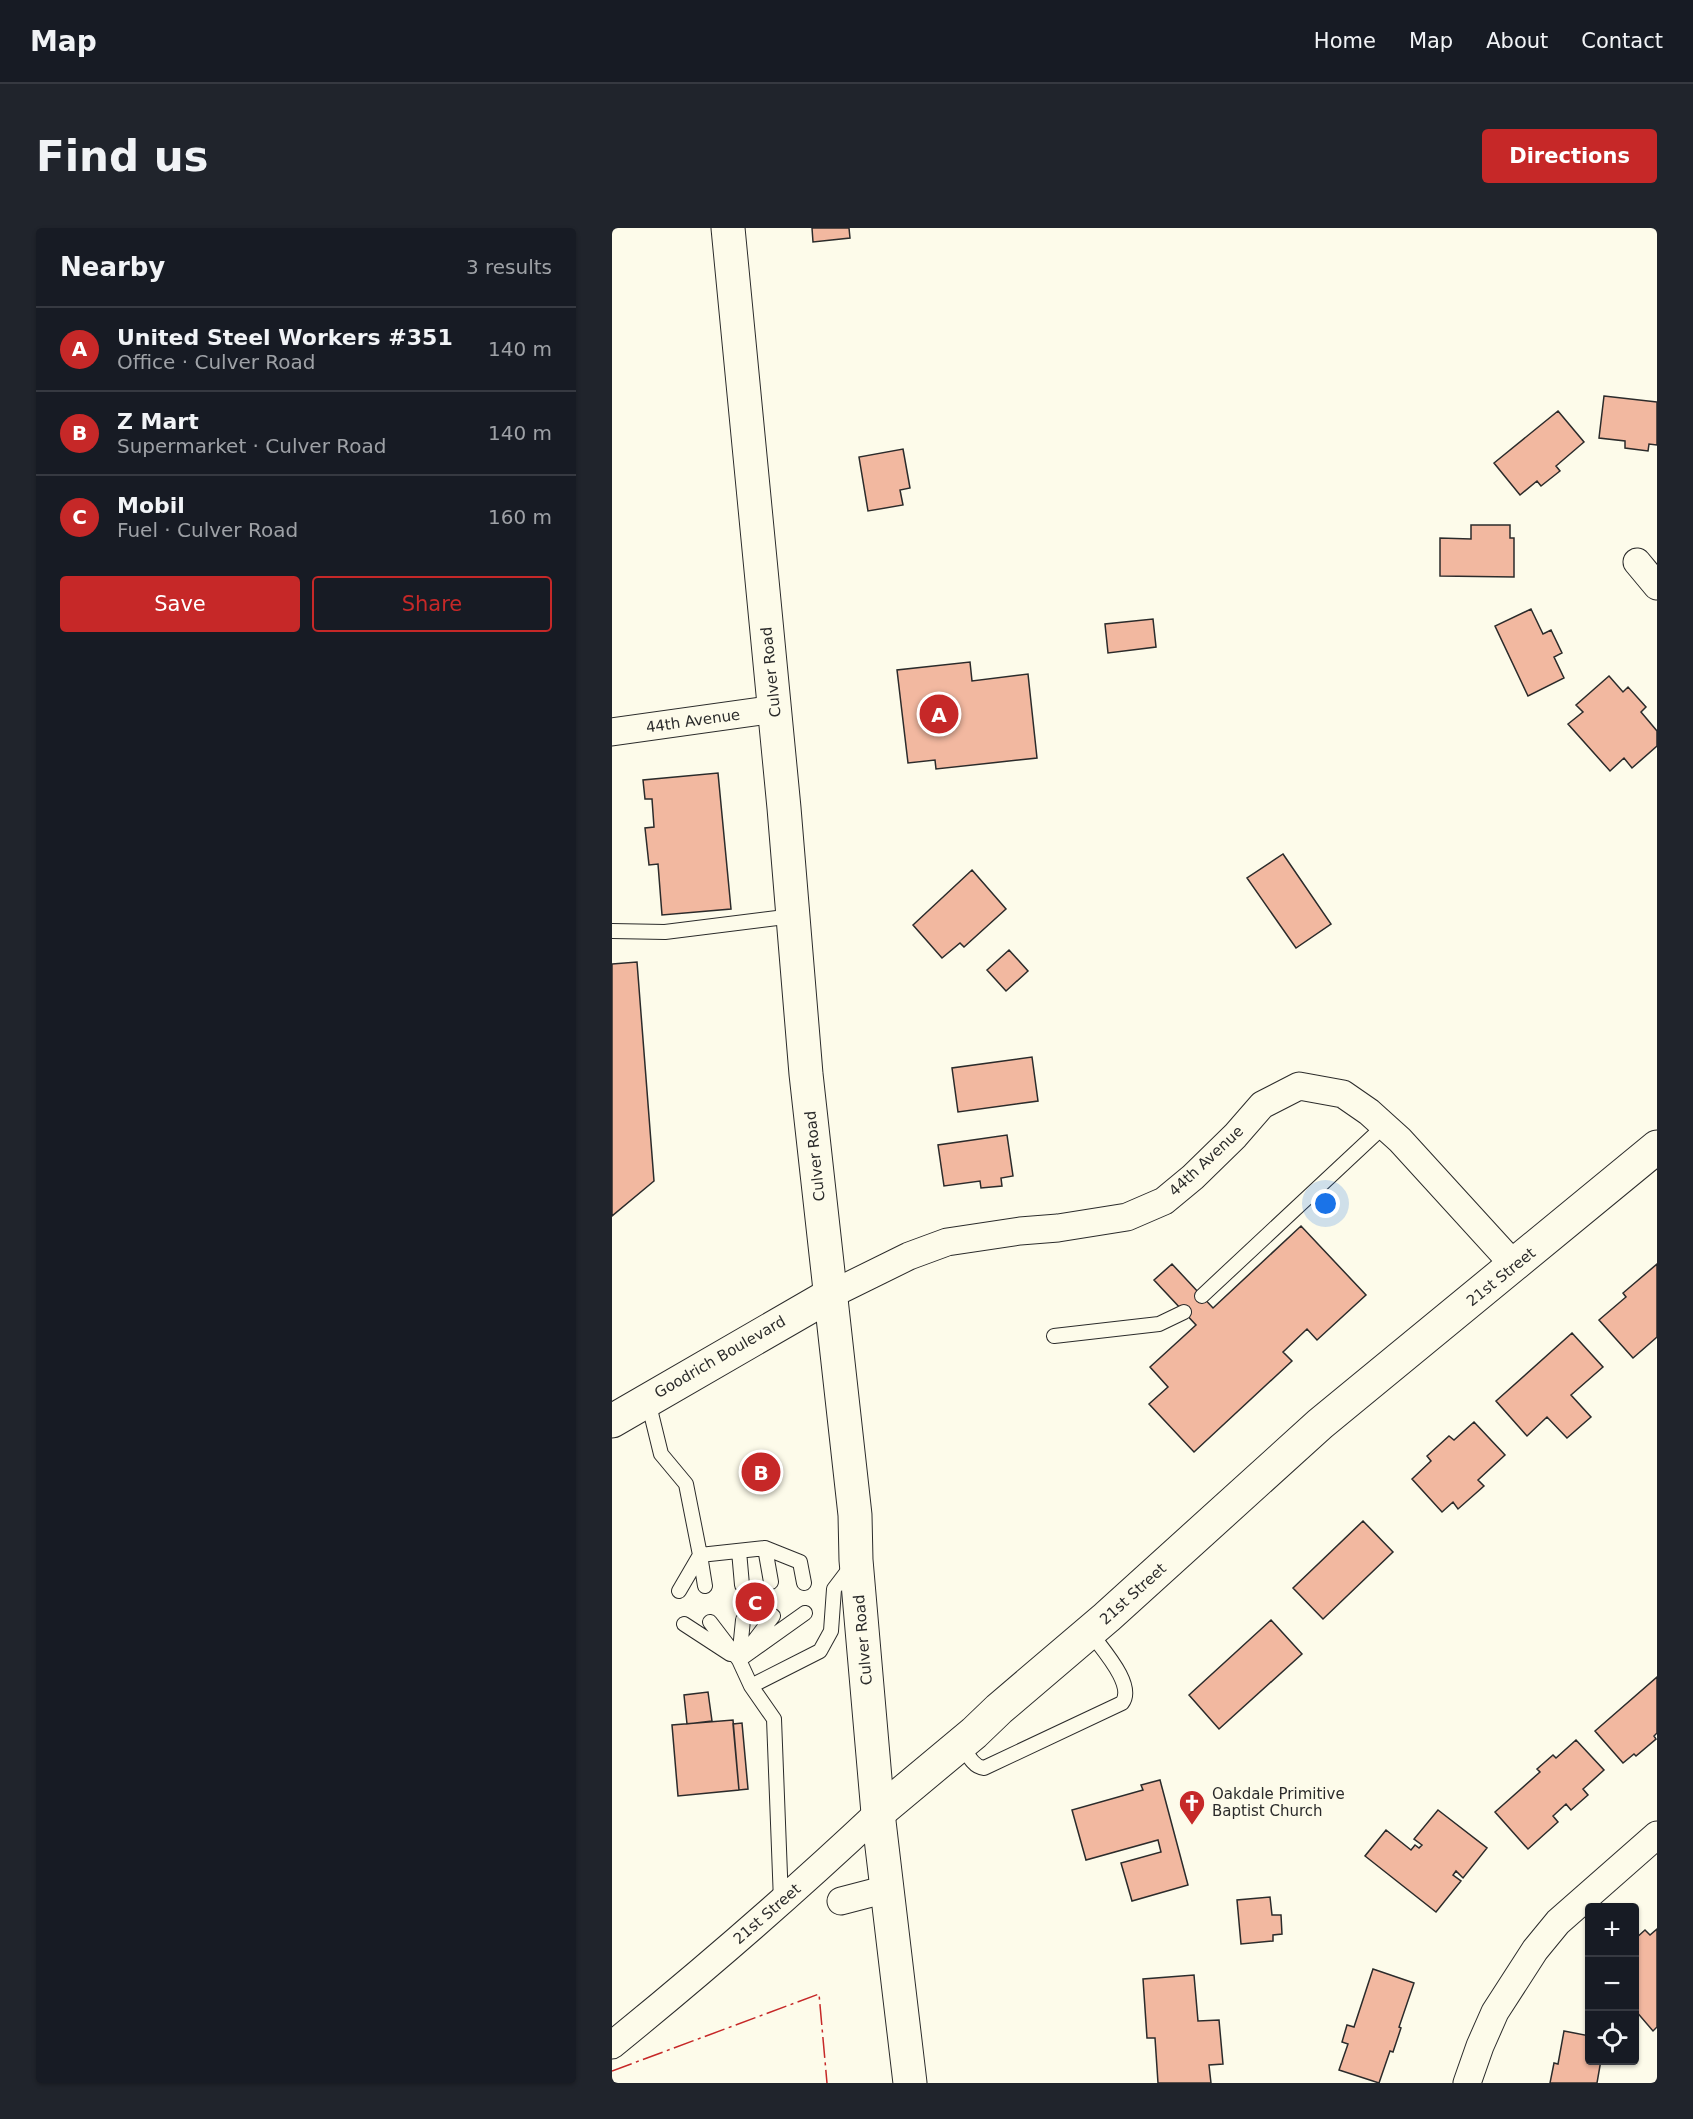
<!DOCTYPE html>
<meta charset="utf-8">
<style>
body{margin:0;font-family:"DejaVu Sans",sans-serif;background:#20242c;color:#f1f3f6}
.controls{position:absolute;right:18px;bottom:18px;display:grid;overflow:hidden;border-radius:6px;box-shadow:0 2px 4px #0004}
.controls button{width:54px;height:54px;display:grid;place-items:center;padding:0;border:0;border-bottom:2px solid #363941;background:#171b24;color:#f1f3f6;font:30px sans-serif}
.you{position:absolute;left:714px;top:976px;width:21px;height:21px;margin:-15px;border:4px solid #fff;border-radius:50%;background:#1a73e8;box-shadow:0 0 0 9px #1a73e833}
.badge{display:grid;place-items:center;width:39px;height:39px;border-radius:50%;background:#c62828;color:#fff;font-size:20px;font-weight:700}
.pin{position:absolute;translate:-50% -50%;border:3px solid #fff;box-shadow:0 2px 6px #0006}
.list{margin:0;padding:0;list-style:none}
h2{display:flex;justify-content:space-between;align-items:center;height:78px;margin:0;padding:0 24px;font-size:26px}
h2 small{font-size:20px;font-weight:400;color:#9ea1a6}
.list li{display:grid;grid-template-columns:39px 1fr auto;gap:18px;align-items:center;box-sizing:border-box;height:84px;padding:0 24px;border-top:2px solid #363941}
.list b{display:block;font-size:22px;white-space:nowrap}
.list p{margin:0;font-size:20px;white-space:nowrap;color:#9ea1a6}
.list em{font-size:20px;font-style:normal;color:#9ea1a6}
.actions{display:flex;gap:12px;padding:18px 24px}
.actions a{flex:1;padding:14px 0;border:2px solid #c62828;border-radius:6px;text-align:center;font-size:21px;color:#c62828}
.actions .main{background:#c62828;color:#fff}
.icon{flex:none;width:33px;height:33px;fill:none;stroke:currentColor;stroke-width:2;stroke-linecap:round;stroke-linejoin:round}
.map{position:relative;flex:none;width:1045px;height:1855px;overflow:hidden;border-radius:6px}
header{display:flex;align-items:center;gap:36px;box-sizing:border-box;height:84px;padding:0 30px;background:#171b24;border-bottom:2px solid #363941}
header strong{font-size:28px}
nav{display:flex;gap:33px;margin-inline-start:auto;font-size:21px}
.intro{display:flex;align-items:center;justify-content:space-between;box-sizing:border-box;height:144px;padding:0 36px}
h1{margin:0;font-size:42px}
.button{padding:15px 27px;border-radius:6px;background:#c62828;color:#fff;font-size:21px;font-weight:700}
main{display:flex;gap:36px;padding:0 36px}
aside{flex:1;background:#171b24;border-radius:6px;box-shadow:0 2px 4px #0004}
.map>svg:first-child{display:block}
.building{fill:#f2b8a0;stroke:#2b2b2b;stroke-width:1.5}
.lines{fill:none;stroke-linecap:round;stroke-linejoin:round}
.lane-casing{stroke:#2b2b2b;stroke-width:16}
.street-casing{stroke:#2b2b2b;stroke-width:29}
.secondary-casing{stroke:#2b2b2b;stroke-width:35}
.primary-casing{stroke:#2b2b2b;stroke-width:35}
.lane{stroke:#fdfbea;stroke-width:14}
.street{stroke:#fdfbea;stroke-width:27}
.secondary{stroke:#fdfbea;stroke-width:33}
.primary{stroke:#fdfbea;stroke-width:33}
.power{stroke:#c62828;stroke-width:1.5;stroke-dasharray:21 4.5 3 4.5;stroke-linecap:butt}
.labels{text-anchor:middle;stroke-width:4.5;stroke-linejoin:round;paint-order:stroke}
.street-label{font-size:15px;fill:#2b2b2b;stroke:#fdfbea}
.poi-label{font-size:15px;fill:#2b2b2b;stroke:#fdfbea;text-anchor:start}
</style>
<header>
<strong>Map</strong>
<nav><a>Home</a><a>Map</a><a>About</a><a>Contact</a></nav>
</header>
<div class="intro"><h1>Find us</h1><a class="button">Directions</a></div>
<main>
<aside>
<h2>Nearby<small>3 results</small></h2>
<ul class="list">
<li><span class="badge">A</span><div><b>United Steel Workers #351</b><p>Office · Culver Road</p></div><em>140 m</em></li>
<li><span class="badge">B</span><div><b>Z Mart</b><p>Supermarket · Culver Road</p></div><em>140 m</em></li>
<li><span class="badge">C</span><div><b>Mobil</b><p>Fuel · Culver Road</p></div><em>160 m</em></li>
</ul>
<div class="actions"><a class="main">Save</a><a>Share</a></div>
</aside>
<div class="map">
<svg width="1045" height="1855" viewBox="0 0 1045 1855">
<rect width="100%" height="100%" fill="#fdfbea"/>
<!-- building -->
<path class="building" d="M200 0H237L238 10 201 14Z
M992 168 1045 174V217L1037 216 1036 223 1013 220V213L987 210Z
M946 183 972 214 944 238 948 243 929 258 925 253 908 267 882 235Z
M291 221 298 260 288 262 291 277 256 283 247 229Z
M859 297H898V310H902V349L828 348V310L859 311Z
M919 381 931 406 939 402 950 425 942 429 952 450 916 468 883 398Z
M541 391 544 419 496 425 493 396Z
M358 434 360 453 416 446 425 530 324 541 323 532 296 535 285 442Z
M997 448 1011 464 1016 459 1034 479 1029 484 1045 503V518L1020 540 1012 530 998 543 956 496 971 484 964 477Z
M106 545 119 681 50 687 46 636 37 637 33 600 42 599 40 571H33L31 552Z
M671 626 719 696 684 720 635 650Z
M360 642 394 681 352 719 348 715 330 730 301 697Z
M397 722 416 743 394 763 375 742Z
M25 734 42 953 0 988V736Z
M420 829 426 873 346 884 340 840Z
M395 907 401 948 389 950 390 958 369 960 368 953 332 958 326 917Z
M689 998 754 1067 705 1112 695 1101 671 1124 680 1133 582 1224 537 1176 556 1159 538 1139 584 1097 542 1052 560 1036 601 1080Z
M1045 1036V1109L1021 1130 987 1092 1014 1069 1011 1065Z
M960 1105 991 1139 959 1167 979 1189 955 1210 935 1189 915 1208 884 1173Z
M862 1194 893 1227 866 1252 872 1258 846 1281 841 1274 830 1284 800 1251 819 1233 815 1228 837 1208 842 1212Z
M751 1293 781 1324 711 1391 681 1360Z
M659 1392 690 1426 607 1501 577 1467Z
M1045 1449V1505L1042 1508 1044 1511 1024 1528 1022 1526 1011 1535 983 1503Z
M96 1464 100 1493 75 1496 72 1467Z
M121 1492 127 1562 66 1568 60 1497Z
M130 1495 136 1561 127 1562 121 1496Z
M964 1512 992 1542 971 1561 976 1567 959 1582 954 1576 941 1588 946 1594 916 1621 883 1584 928 1544 925 1541 941 1527 944 1530Z
M548 1552 576 1657 520 1673 509 1635 549 1624 546 1612 474 1632 460 1582 531 1562 529 1557Z
M826 1582 875 1620 851 1650 844 1643 841 1647 849 1653 824 1684 753 1628 774 1602 799 1622 803 1617 807 1620 810 1617 802 1611Z
M658 1669 660 1687H669L670 1706 661 1707V1713L629 1716 625 1672Z
M1045 1701V1799L1041 1803 1023 1782V1711L1033 1702 1038 1707Z
M761 1741 802 1755 787 1799 789 1800 781 1824 778 1823 767 1855 727 1842 736 1816 730 1814 735 1797 742 1799Z
M582 1747 586 1793 607 1792 611 1836 597 1837 599 1855H546L543 1810H535L531 1751Z
M952 1803 978 1808V1832H989L985 1855H938L942 1835 946 1836Z"/>
<g class="lines">
<!-- lane casing -->
<g class="lane-casing">
<path id="lane" d="M0 703 53 704 181 688
M590 1068 772 898
M442 1108 547 1096 572 1084
M36 1173 49 1226 74 1256 88 1327 153 1320 188 1334 192 1355
M153 1320 159 1354
M127 1323 130 1357
M88 1327 93 1358
M67 1363 88 1327
M98 1394 127 1432 139 1458 162 1491 169 1673
M72 1396 118 1426
M136 1421 161 1388
M127 1432 193 1385
M127 1432 131 1392
M139 1458 208 1423 219 1403 222 1361 241 1336
M349 1515C355 1524 360 1539 372 1540L510 1475C524 1457 489 1420 478 1404"/>
</g>
<!-- street casing -->
<g class="street-casing">
<path id="street" d="M1025 334 1045 358
M0 504 163 481
M218 1067 297 1028 335 1014 408 1003 446 1000 515 989 552 973 581 949 623 908 650 877 687 858 731 866 757 884 788 912 903 1038
M229 1673 275 1661
M0 1817C91 1743 180 1666 266 1585
M855 1855 868 1818 883 1784 923 1722 946 1694 1045 1607"/>
</g>
<!-- secondary casing -->
<g class="secondary-casing">
<path id="secondary" d="M0 1193 218 1067
M266 1585 362 1505 387 1481 495 1389 708 1196 1045 919"/>
</g>
<!-- primary casing -->
<g class="primary-casing">
<path id="primary" d="M116 0 172 580 194 846 243 1287 244 1332 266 1585 298 1855"/>
</g>
<!-- lane -->
<use href="#lane" class="lane"/>
<!-- street -->
<use href="#street" class="street"/>
<!-- secondary -->
<use href="#secondary" class="secondary"/>
<!-- primary -->
<use href="#primary" class="primary"/>
<!-- power -->
<path class="power" d="M0 1843 207 1766 215 1855"/>
</g>
<!-- icons -->
<defs>
<g id="church-pin" transform="scale(1.35)"><path d="M0 17L-7.5 6A9.5 9.5 0 1 1 7.5 6Z" fill="#c62828" stroke="#fdfbea"/><path d="M-1.2-6h2.4v3.5h3.3v2.4h-3.3V6h-2.4V-.1h-3.3v-2.4h3.3Z" fill="#fff"/></g>
</defs>
<g fill-rule="evenodd">
<use href="#church-pin" x="580" y="1575"/>
</g>
<g class="labels">
<!-- street labels -->
<g class="street-label">
<text transform="translate(159 444) rotate(-96)" y="5">Culver Road</text>
<text transform="translate(81 493) rotate(-8)" y="5">44th Avenue</text>
<text transform="translate(203 928) rotate(-96)" y="5">Culver Road</text>
<text transform="translate(594 933) rotate(-43)" y="5">44th Avenue</text>
<text transform="translate(889 1049) rotate(-39)" y="5">21st Street</text>
<text transform="translate(108 1129) rotate(-30)" y="5">Goodrich Boulevard</text>
<text transform="translate(521 1366) rotate(-42)" y="5">21st Street</text>
<text transform="translate(251 1412) rotate(-95)" y="5">Culver Road</text>
<text transform="translate(155 1686) rotate(-41)" y="5">21st Street</text>
</g>
<!-- poi labels -->
<g class="poi-label">
<text x="600" y="1571">Oakdale Primitive<tspan x="600" dy="17">Baptist Church</tspan></text>
</g>
</g>
</svg>
<div class="controls">
<button>+</button>
<button>−</button>
<button><svg class="icon" aria-label="locate" viewBox="0 0 24 24"><circle cx="12" cy="12" r="6"/><path d="M12 2v4M12 18v4M2 12h4M18 12h4"/></svg></button>
</div>
<div class="you"></div>
<div class="pin badge" style="left:327px;top:486px">A</div>
<div class="pin badge" style="left:149px;top:1244px">B</div>
<div class="pin badge" style="left:143px;top:1374px">C</div>
</div>
</main>
